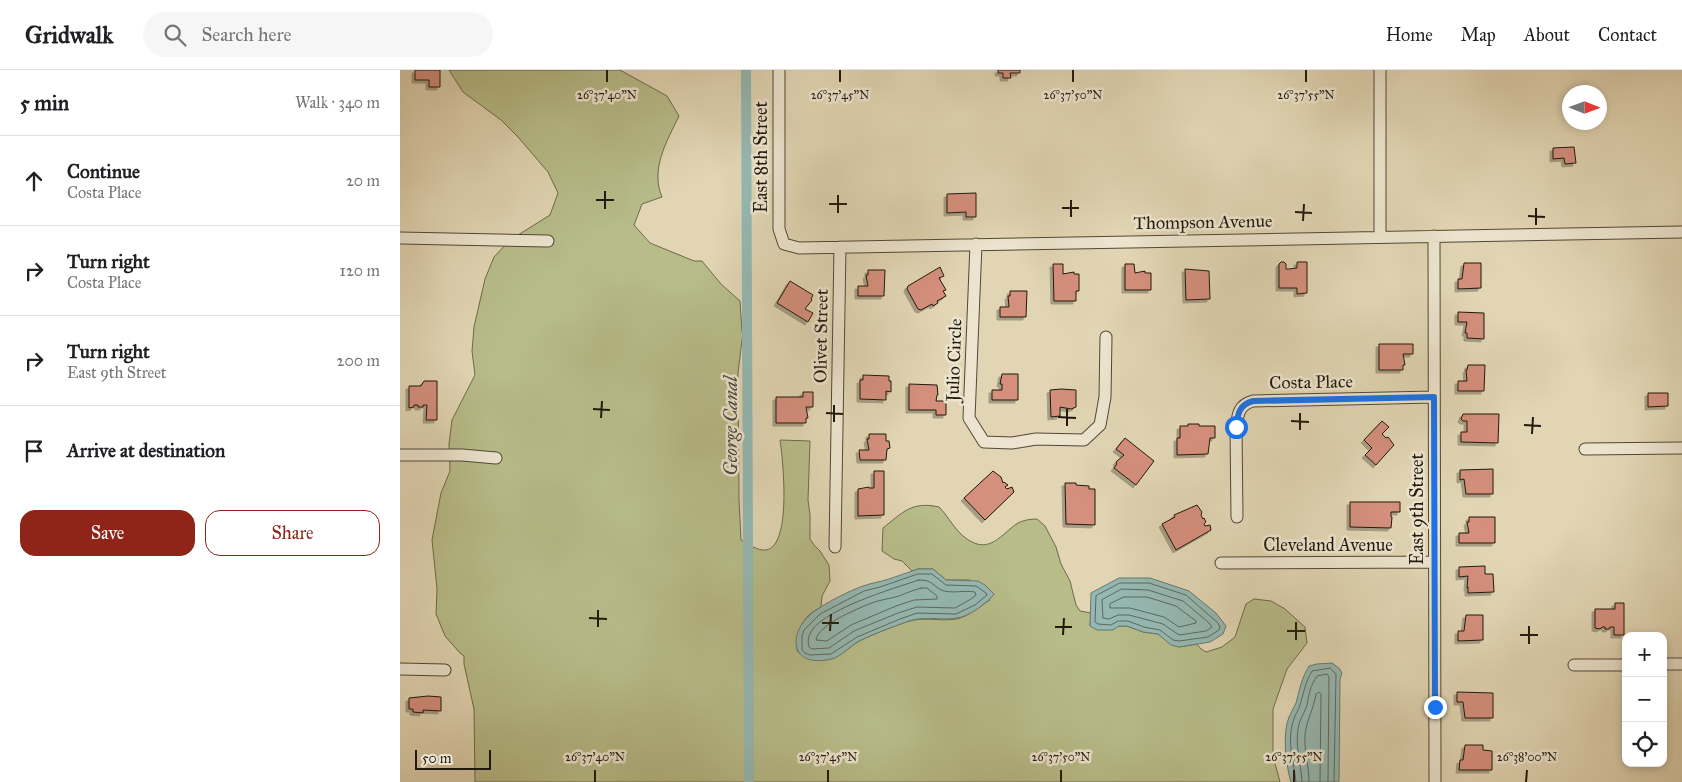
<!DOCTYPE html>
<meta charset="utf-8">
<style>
body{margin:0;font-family:"IM FELL Great Primer",serif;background:#f6f6f6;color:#202124}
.controls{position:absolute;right:15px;bottom:15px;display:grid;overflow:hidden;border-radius:10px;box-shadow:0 2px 8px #0003}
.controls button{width:45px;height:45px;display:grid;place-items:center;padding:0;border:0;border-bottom:1px solid #e0e0e0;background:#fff;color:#202124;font:25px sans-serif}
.compass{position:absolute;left:1162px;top:15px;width:45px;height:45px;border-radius:50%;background:#fff;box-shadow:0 2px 8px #0003;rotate:91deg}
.scale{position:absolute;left:15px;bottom:12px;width:76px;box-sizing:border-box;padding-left:5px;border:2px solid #21190d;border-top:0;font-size:14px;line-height:18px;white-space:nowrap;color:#21190d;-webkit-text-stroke:4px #ece4ce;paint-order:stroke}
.stop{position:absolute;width:15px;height:15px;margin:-11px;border:4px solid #1a73e8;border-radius:50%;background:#fff}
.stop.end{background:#1a73e8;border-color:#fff;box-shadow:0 1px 5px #0008}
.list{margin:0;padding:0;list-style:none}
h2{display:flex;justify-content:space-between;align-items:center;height:65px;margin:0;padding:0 20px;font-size:21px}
h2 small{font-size:16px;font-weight:400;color:#757577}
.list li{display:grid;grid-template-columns:32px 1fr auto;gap:15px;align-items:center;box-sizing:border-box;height:90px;padding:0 20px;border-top:1px solid #e0e0e0}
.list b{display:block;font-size:19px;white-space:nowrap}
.list p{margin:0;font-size:16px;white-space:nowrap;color:#757577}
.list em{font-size:16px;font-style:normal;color:#757577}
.actions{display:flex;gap:10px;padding:15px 20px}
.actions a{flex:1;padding:11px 0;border:1px solid #8f2418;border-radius:15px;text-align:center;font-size:18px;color:#8f2418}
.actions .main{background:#8f2418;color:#fff}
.icon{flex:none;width:28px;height:28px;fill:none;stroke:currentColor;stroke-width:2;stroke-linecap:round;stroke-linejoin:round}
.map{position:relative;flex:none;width:1282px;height:712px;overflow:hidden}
header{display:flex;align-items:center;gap:30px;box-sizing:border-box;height:70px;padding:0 25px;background:#fff;border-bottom:1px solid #e0e0e0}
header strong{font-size:24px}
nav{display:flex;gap:28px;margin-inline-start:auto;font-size:18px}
.search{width:350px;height:45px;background:#f6f6f6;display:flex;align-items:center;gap:12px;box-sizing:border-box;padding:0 18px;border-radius:28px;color:#757577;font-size:19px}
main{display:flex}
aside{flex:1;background:#fff}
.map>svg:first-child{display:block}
.green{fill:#b7bc89;stroke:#6c6a4b}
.water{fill:#95b8b2;stroke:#677870}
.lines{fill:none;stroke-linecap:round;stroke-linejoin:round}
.shore{stroke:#5b6860;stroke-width:1}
.canal{stroke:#95b8b2;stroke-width:10}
.building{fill:#d48f7d;stroke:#21190d;filter:url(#shadow)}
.minor-casing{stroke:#514836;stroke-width:13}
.minor{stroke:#ece4ce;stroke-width:11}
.route{stroke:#1a73e8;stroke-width:6}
.ticks{fill:none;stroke:#21190d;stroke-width:2}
.labels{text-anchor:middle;stroke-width:5;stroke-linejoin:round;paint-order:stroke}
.street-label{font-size:18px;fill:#21190d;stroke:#ece4ce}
.water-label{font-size:19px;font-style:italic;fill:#44493f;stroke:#ece4ce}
.ticks-label{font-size:12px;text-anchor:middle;fill:#21190d;stroke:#ece4ce;stroke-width:5;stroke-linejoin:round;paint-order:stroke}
</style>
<header>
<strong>Gridwalk</strong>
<div class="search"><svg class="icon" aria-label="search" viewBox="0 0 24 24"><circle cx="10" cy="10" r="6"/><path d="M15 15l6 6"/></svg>Search here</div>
<nav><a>Home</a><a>Map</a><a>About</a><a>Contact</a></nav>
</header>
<main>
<aside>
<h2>5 min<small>Walk · 340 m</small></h2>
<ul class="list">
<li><svg class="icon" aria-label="ahead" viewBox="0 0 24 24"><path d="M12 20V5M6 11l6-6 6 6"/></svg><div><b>Continue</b><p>Costa Place</p></div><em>20 m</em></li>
<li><svg class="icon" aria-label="right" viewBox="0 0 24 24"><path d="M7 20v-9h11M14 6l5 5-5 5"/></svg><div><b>Turn right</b><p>Costa Place</p></div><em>120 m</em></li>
<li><svg class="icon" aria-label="right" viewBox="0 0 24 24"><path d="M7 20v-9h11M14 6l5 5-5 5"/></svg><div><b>Turn right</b><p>East 9th Street</p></div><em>200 m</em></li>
<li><svg class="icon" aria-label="arrive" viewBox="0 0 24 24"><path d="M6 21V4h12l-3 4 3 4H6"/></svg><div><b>Arrive at destination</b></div></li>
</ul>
<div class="actions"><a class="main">Save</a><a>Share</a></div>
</aside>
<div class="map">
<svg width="1282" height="712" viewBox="0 0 1282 712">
<defs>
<filter id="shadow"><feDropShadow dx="-3" dy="3" stdDeviation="0" flood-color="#0004"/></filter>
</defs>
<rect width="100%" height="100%" fill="#e1d5b3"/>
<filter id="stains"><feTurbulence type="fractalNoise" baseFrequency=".004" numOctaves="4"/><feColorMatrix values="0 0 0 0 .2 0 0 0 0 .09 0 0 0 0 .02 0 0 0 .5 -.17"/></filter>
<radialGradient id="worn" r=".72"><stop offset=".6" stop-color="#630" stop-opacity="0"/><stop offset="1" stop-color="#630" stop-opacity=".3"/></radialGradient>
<!-- green -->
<path class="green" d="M49 0H220L267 26 279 46C267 71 250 99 262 127L242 134 234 155 250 173 294 191H302L321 214 340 231 342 262H343L338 303 339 429 341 470C347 474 358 481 366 480 392 476 383 390 380 370L410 371 408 430 410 445V469L414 475 420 481 429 495 430 511 422 526 421 537C401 547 397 561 397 581 407 588 411 592 425 590 439 589 449 577 461 570 474 564 487 559 500 554 523 545 536 552 557 549 569 546 580 536 590 530L570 510H546L533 499H518L512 501 502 491 494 489 482 481 483 458C503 442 512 431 539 437 549 447 555 461 567 469 590 485 601 464 618 453 624 450 630 449 637 449L645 456 656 477 661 494 670 511 676 535 680 541 691 543 690 556H727L743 562 758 564 779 577 797 574 800 578 806 582 822 577 835 567 846 534 854 529 871 531 885 539 905 557 907 573 887 599 873 639V686L880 712H75L74 639 64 594V586L60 583 45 566 36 544 37 519 32 470 41 423 50 401 49 374 52 350 75 305 72 281 74 257 85 209 94 187 110 170 150 145 158 123 148 102 118 67 101 50 63 22Z"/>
<!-- water -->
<path class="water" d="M518 499H533L546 510 578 511 585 515 594 524C590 530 586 532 580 537 553 558 536 543 509 551 493 557 475 563 459 571 450 576 441 587 431 589 388 599 387 560 415 541 427 532 449 521 463 516 471 513 480 512 489 509 499 506 508 502 518 499Z
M719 508H750L789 521 816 543 826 556 823 564 810 572 779 577 771 575 758 564 743 562 727 556H719L713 560H697L690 556 691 523Z
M932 593 939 598 942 603 940 609 939 712H891C886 696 882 664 889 647 891 642 894 638 896 633 900 618 901 610 909 596L917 594Z"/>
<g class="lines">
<!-- shore -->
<path class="shore" d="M518 504H532L546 515 576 516 586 523 587 525 575 535 556 544 517 543 500 549 457 567 431 584 410 585 405 583 402 580V566L404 560 420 544 464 521 480 517Z
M519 510C532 510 531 514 541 520 551 524 564 520 575 522L576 525 571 529 555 538 517 537 498 543 454 561 429 578 412 579 409 577C408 574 408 569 409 566 416 541 495 518 519 510Z
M720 513H749L786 525 818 553 820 557 819 560 808 567 779 571 773 570 760 560 744 557 728 551H718L711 555 698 554 695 552 696 526Z
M521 518H527L537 526V529L514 530 496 536 451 555 427 571 416 570C418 555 455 540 469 534 478 530 489 529 499 526 506 523 514 520 521 518Z
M722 519 748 520 783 531 808 552 812 557 806 561 779 565 763 554 729 545H718L709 549 703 548 702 530Z
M724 527H747L776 536 796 551V553L779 557 764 547 730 538H710V534Z
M896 712C894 692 886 669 894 649 895 644 899 640 900 635 904 622 905 613 912 601L930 598 936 604 934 712
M902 712C901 692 894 674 899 654 901 647 905 642 907 635 909 624 910 616 917 606L927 604 929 607 928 712
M909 712C909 696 904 681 905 665 906 652 914 638 916 624L919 622 921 625 920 712"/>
<!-- canal -->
<path class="canal" d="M346 0 349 712"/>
</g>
<!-- building -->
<path class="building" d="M15 0H40V17H29V10H15Z
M598 0H620V3H610L611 8H603V3H598Z
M1174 77 1176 93 1165 94 1164 88 1153 89V78Z
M576 123V147H566V142L547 143V124Z
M881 192H884L886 194V199H889L897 198V192H907V223L897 224V218H879V194Z
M1064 193H1081V218L1058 219V209H1062Z
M653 194H663V204L674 202V204H679V221H676V231H654Z
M725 194H734L735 203 745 201V203H751V220H725Z
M540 197 544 206 539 208 546 220 543 221 546 226 537 231 538 233 533 236 532 234 521 240 518 239 507 219 508 216Z
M785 199 809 201 810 229 786 230Z
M468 200H485L484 226H458V216H468L466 205H468Z
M390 211 413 225 411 229 412 230 405 239 413 243 408 252 377 233Z
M610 221H627L626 247H600V237H609L608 226H610Z
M1058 242 1084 243V269L1067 268V263H1065L1067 252H1058Z
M979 274H1013V284H1003L1005 295H1003V300H979Z
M1068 295H1085L1084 321H1058V311H1067L1066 300H1067Z
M602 304H618V330H592V320H602V314H600Z
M463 305 489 306V311H491V322L486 321V330L460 329V310H463Z
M24 311H37V350H26L27 335H23V337H18V335H14V337L9 338V316H21Z
M509 314 537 315 538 325H537L536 331H546V345H536V340H509Z
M661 319 676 320V337L671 339 660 337V346L651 347 650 320Z
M403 322H413V337H406L408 348H406V353H376V327H403Z
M1248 323H1268V336L1248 337Z
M1063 344H1099L1098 373 1061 372V362H1067V351H1063L1061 349Z
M982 351 989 357 982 364 986 368 988 367 994 375 976 395 965 385 972 378 964 370Z
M788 354H799V356H815V368H810L808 384 777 385V368H780V356H788Z
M469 364H486V371H489L490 378 487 379 486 390H460L459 380H469L467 369H469Z
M725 368 754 391 736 415 714 398 717 394 716 392 724 385 716 379Z
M1093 399V424H1066L1064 409 1060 410V400Z
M474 401H484V445L458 446V419L469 417V418H474Z
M593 401 601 407 603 413 604 412 608 415 605 417 607 419 612 417 614 422 585 450 564 428Z
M665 413H676V415L689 416V419H695V455L666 454Z
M950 432H1000V442H991V447H992L991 458 950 457Z
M797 435 802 442 801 445 803 449 804 448 806 452 804 454 805 456 810 455 811 460 776 480 762 454 775 447 774 445Z
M1069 447H1095V473H1059V463H1069L1067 452H1069Z
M1085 496V504H1093L1094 522 1068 523V517L1067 518 1068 506 1059 507V497Z
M1215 533H1224V565H1214V557H1210L1209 559H1205V557H1202L1200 559 1195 558V539H1215Z
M1066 545H1083V570L1058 571V561H1064Z
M1057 622 1093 623V648H1065L1063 632H1057Z
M28 626 41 627V641L23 640V643L13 642V639H9V628Z
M1065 675H1083V680L1092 681V700H1059L1060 690H1063Z"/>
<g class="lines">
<!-- minor casing -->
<g class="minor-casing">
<path id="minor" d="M379 0V159L384 174 399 178 1282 162
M980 166V0
M1034 166 1035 712
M0 168 148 171
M576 174 569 348 584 372 612 373 636 369 684 370 700 355 705 327 706 267
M1185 379 1282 378
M0 385H62L96 388
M837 447 836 357C838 343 839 335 853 331L1034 327
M435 477 440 177
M821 493 1034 492
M1263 594H1282
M1174 595H1226
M0 599 45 600"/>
</g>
<!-- minor -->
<use href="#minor" class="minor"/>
</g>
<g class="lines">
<!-- route -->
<path class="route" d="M836 357C838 343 839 335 853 331L1034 327 1035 637"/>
</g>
<!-- ticks -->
<path class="ticks" d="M207 12V0M440 12V0M673 12V0M906 12V0M196 130H214M429 134H447M662 138H679M205 139V121M895 142 912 143M438 143V125M1128 146 1145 147M671 147V130M903 151 904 134M1136 155V138M193 339 210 340M426 343 443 344M658 347 676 348M201 348 202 331M891 351 909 352M434 352V335M1124 355 1141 356M667 356V339M900 360V343M1132 364 1133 347M189 548 207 549M422 553H439M198 557V540M655 557H672M430 561 431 544M887 561H905M663 565 664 548M1120 565H1138M896 570V552M1129 574V556M195 712V700M428 712V700M661 712V700M894 712V700M1126 712 1127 700"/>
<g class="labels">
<!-- street labels -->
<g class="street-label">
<text transform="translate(361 87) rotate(-90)" y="6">East 8th Street</text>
<text transform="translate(803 152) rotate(-1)" y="6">Thompson Avenue</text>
<text transform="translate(421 266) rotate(-89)" y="6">Olivet Street</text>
<text transform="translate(554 290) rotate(-88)" y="6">Julio Circle</text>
<text transform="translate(911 312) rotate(-1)" y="6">Costa Place</text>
<text transform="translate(1017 439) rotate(-90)" y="6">East 9th Street</text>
<text x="928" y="481">Cleveland Avenue</text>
</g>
<!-- water labels -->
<g class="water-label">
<text transform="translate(330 356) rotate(-90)" y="7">George Canal</text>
</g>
</g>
<g class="ticks-label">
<text x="207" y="29">26°37'40"N</text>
<text x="440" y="29">26°37'45"N</text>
<text x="673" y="29">26°37'50"N</text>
<text x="906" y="29">26°37'55"N</text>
<text x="195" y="691">26°37'40"N</text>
<text x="428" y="691">26°37'45"N</text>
<text x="661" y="691">26°37'50"N</text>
<text x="894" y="691">26°37'55"N</text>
<text x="1127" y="691">26°38'00"N</text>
</g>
<rect width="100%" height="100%" filter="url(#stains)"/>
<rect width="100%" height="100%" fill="url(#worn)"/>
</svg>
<div class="controls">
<button>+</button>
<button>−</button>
<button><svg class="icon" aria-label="locate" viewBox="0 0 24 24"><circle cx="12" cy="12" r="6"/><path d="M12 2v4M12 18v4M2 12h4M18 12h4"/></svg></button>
</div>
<svg class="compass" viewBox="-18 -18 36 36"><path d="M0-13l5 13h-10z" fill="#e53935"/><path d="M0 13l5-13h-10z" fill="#757577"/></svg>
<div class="scale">50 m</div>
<div class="stop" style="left:836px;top:357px"></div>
<div class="stop end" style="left:1035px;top:637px"></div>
</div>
</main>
